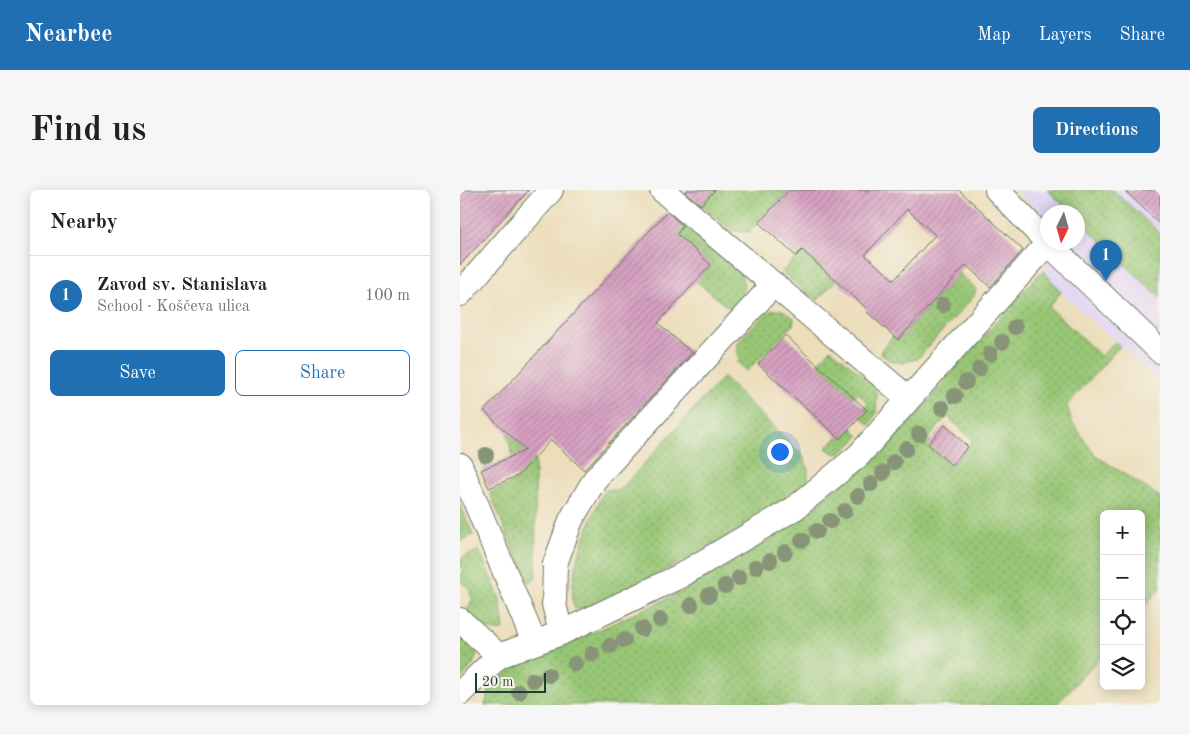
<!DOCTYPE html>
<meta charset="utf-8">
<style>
body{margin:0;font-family:"Old Standard TT",serif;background:#f6f6f6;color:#202124}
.controls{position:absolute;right:15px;bottom:15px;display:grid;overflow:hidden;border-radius:8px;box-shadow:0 2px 12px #0003}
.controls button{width:45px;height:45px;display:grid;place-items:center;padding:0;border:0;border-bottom:1px solid #e0e0e0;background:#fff;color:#202124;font:25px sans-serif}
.compass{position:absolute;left:580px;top:15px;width:45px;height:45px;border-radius:50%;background:#fff;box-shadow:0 2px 12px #0003;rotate:185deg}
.scale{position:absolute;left:15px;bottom:12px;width:71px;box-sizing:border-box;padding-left:5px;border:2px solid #1f3d34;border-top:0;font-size:14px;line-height:18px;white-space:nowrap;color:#1f3d34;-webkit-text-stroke:4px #f7f3e8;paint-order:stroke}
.you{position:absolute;left:319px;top:261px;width:18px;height:18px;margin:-12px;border:4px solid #fff;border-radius:50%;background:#1a73e8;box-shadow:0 0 0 8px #1a73e833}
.badge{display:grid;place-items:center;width:32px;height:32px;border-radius:50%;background:#1f6fb2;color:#fff;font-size:16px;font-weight:700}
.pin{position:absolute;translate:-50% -41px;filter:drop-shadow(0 1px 2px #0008)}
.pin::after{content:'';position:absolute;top:26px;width:18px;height:15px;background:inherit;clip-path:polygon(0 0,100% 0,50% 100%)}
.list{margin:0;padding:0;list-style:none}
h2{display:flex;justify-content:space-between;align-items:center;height:65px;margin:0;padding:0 20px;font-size:21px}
h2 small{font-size:16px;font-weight:400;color:#757577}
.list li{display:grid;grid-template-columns:32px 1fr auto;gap:15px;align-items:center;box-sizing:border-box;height:80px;padding:0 20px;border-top:1px solid #e0e0e0}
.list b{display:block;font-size:19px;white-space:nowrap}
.list p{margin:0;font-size:16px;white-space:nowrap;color:#757577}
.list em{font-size:16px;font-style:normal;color:#757577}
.actions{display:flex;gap:10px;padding:15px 20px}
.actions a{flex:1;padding:11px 0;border:1px solid #1f6fb2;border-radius:8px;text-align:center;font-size:18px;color:#1f6fb2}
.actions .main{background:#1f6fb2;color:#fff}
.icon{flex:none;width:28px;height:28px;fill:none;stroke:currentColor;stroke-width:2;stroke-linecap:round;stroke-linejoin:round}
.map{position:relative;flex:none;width:700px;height:515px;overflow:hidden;border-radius:8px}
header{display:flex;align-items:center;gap:30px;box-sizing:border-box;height:70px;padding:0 25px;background:#1f6fb2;color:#fff}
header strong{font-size:24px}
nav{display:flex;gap:28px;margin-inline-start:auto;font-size:18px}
.intro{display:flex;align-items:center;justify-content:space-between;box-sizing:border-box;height:120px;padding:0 30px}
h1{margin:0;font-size:35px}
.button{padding:12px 22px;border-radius:8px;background:#1f6fb2;color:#fff;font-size:18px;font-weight:700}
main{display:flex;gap:30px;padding:0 30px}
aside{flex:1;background:#fff;border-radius:8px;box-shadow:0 2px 12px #0003}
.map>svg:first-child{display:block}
.built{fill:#e1d4f3}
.grass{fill:url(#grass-dots);stroke:#5b8254;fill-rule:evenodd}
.building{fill:url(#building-hatch);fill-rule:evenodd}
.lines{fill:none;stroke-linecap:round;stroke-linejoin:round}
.minor-casing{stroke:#677563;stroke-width:26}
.minor{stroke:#fff;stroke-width:24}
.tree{fill:#889478}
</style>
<header>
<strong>Nearbee</strong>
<nav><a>Map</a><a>Layers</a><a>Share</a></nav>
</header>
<div class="intro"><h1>Find us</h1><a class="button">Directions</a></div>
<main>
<aside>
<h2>Nearby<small></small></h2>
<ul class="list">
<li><span class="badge">1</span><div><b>Zavod sv. Stanislava</b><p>School · Koščeva ulica</p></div><em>100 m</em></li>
</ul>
<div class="actions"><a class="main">Save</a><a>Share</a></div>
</aside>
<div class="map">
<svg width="700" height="515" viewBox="0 0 700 515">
<defs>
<pattern id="grass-dots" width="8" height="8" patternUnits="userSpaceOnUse" patternTransform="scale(1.25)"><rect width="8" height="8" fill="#97c674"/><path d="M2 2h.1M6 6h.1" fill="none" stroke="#7ba260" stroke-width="1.8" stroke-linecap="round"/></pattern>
<pattern id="building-hatch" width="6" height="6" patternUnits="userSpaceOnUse" patternTransform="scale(1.25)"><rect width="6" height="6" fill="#d7a0c2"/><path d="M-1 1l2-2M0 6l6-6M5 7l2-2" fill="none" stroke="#ae849e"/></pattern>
</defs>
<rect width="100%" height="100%" fill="#f7f3e8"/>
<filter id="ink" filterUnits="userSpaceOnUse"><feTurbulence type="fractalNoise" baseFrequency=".02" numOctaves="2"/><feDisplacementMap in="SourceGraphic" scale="10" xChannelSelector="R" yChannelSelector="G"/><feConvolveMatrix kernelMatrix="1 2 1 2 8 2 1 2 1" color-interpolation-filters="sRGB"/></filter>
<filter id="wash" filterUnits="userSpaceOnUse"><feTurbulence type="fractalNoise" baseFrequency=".0096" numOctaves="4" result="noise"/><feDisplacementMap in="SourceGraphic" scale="20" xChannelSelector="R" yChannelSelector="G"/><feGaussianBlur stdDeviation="1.12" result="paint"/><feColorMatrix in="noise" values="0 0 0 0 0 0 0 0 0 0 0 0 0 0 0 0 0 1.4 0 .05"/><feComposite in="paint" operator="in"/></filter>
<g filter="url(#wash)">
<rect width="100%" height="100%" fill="#ecdebb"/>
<!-- built -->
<path class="built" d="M556 0H700V192L601 102 583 80 609 54 608 53 618 52V22H588L587 32Z"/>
<!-- grass -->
<path class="grass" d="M246 0H329L289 42 272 41 241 15 251 4Z
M587 0H653L700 43V108L618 29V22H611Z
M208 27 216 30 280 82C287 101 283 105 270 119L236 91 251 75 200 29Z
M346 58V64L375 91 357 111 322 82Z
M583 80 601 102 589 117 641 166 655 152 660 156 607 215 612 232 635 265 700 307V398L681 421V324H644V463L596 515H25L30 497 54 477 102 457 219 403 279 368 328 338 423 257 465 216 497 176ZM487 226 513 250 493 274 468 249Z
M499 83 516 99 514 106 457 169 442 173 429 170 421 164V160L433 146 438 150Z
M313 120H323L334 128 333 135 287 181 277 172 280 169C278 164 276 158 278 153 282 145 305 124 313 120Z
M371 159 411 192 417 203 416 223 410 235 401 227 407 220 404 217 408 213 398 203 393 207 357 173Z
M263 187 343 266 348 279V293L293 332 152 409 122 421 115 418C104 392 131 326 144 302L149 299 159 301Z
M391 237 399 246 380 264 373 263 366 258 377 247 380 249Z
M47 243 75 268 76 387 72 392 66 391 30 303 58 290Z
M0 313 13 345 0 351Z
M19 360 40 409 44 439C29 447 18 430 7 421L13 408 10 404V399L0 391V386L4 381 0 377V369Z
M0 444 11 454 17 464 13 474 0 491Z"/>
<g id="blocks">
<!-- building -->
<path class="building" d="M0 0H69L0 75Z
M227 0H255L241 15 225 2Z
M329 0H499L563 60 530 97 506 75 438 150 406 121 407 119 342 60 336 66 299 33ZM447 19 475 45 434 90 405 65Z
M664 0H700V34Z
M207 22 223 36 217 44 251 75 198 133 232 163 124 280 91 250 59 285 29 298 21 280 66 260 24 221Z
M325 145 407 220 380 249 298 174Z
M485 235 508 257 491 275 468 254Z"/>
</g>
</g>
<g filter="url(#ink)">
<use href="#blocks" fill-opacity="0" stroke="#677563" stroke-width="1"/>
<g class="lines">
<!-- minor casing -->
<g class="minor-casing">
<path id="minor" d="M202 0 449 209
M537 0 588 53 700 161
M0 104 91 0
M0 275 74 452
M0 430 39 466 101 443 218 387 335 318 399 265 588 53
M101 443 94 414 95 374 111 330 135 289 314 94
M0 503 39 466"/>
</g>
<!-- minor -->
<use href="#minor" class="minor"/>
</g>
<!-- trees -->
<g class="tree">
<circle cx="483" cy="115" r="8"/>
<circle cx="555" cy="137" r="8"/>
<circle cx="542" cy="152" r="8"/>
<circle cx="530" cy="164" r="8"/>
<circle cx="519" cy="179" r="8"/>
<circle cx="506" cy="192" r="8"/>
<circle cx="495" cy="206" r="8"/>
<circle cx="482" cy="218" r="8"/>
<circle cx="459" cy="244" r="8"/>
<circle cx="446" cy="259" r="8"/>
<circle cx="26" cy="265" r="8"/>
<circle cx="434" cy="272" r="8"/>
<circle cx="423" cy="283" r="8"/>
<circle cx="411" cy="294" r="8"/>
<circle cx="398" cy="306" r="8"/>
<circle cx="385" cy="321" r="8"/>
<circle cx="370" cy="331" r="8"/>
<circle cx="357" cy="341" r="8"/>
<circle cx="342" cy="350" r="8"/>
<circle cx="325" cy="362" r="8"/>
<circle cx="310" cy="371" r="8"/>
<circle cx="296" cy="377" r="8"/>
<circle cx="279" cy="388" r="8"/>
<circle cx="265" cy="396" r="8"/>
<circle cx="249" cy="405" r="8"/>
<circle cx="231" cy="415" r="8"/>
<circle cx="200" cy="430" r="8"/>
<circle cx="182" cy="439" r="8"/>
<circle cx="164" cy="450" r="8"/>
<circle cx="150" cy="456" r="8"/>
<circle cx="132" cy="464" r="8"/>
<circle cx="115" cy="474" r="8"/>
<circle cx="88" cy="485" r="8"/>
<circle cx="73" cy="490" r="8"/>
<circle cx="59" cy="502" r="8"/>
</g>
</g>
</svg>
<div class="controls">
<button>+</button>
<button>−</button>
<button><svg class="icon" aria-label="locate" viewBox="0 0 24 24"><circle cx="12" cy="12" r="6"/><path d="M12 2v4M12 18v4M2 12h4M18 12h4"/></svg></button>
<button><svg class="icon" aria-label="layers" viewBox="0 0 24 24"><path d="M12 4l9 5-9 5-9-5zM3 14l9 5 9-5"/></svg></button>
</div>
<svg class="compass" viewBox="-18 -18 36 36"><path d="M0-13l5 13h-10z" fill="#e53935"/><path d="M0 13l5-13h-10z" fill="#757577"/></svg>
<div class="scale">20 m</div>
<div class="you"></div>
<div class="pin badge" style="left:646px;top:91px">1</div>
</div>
</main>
